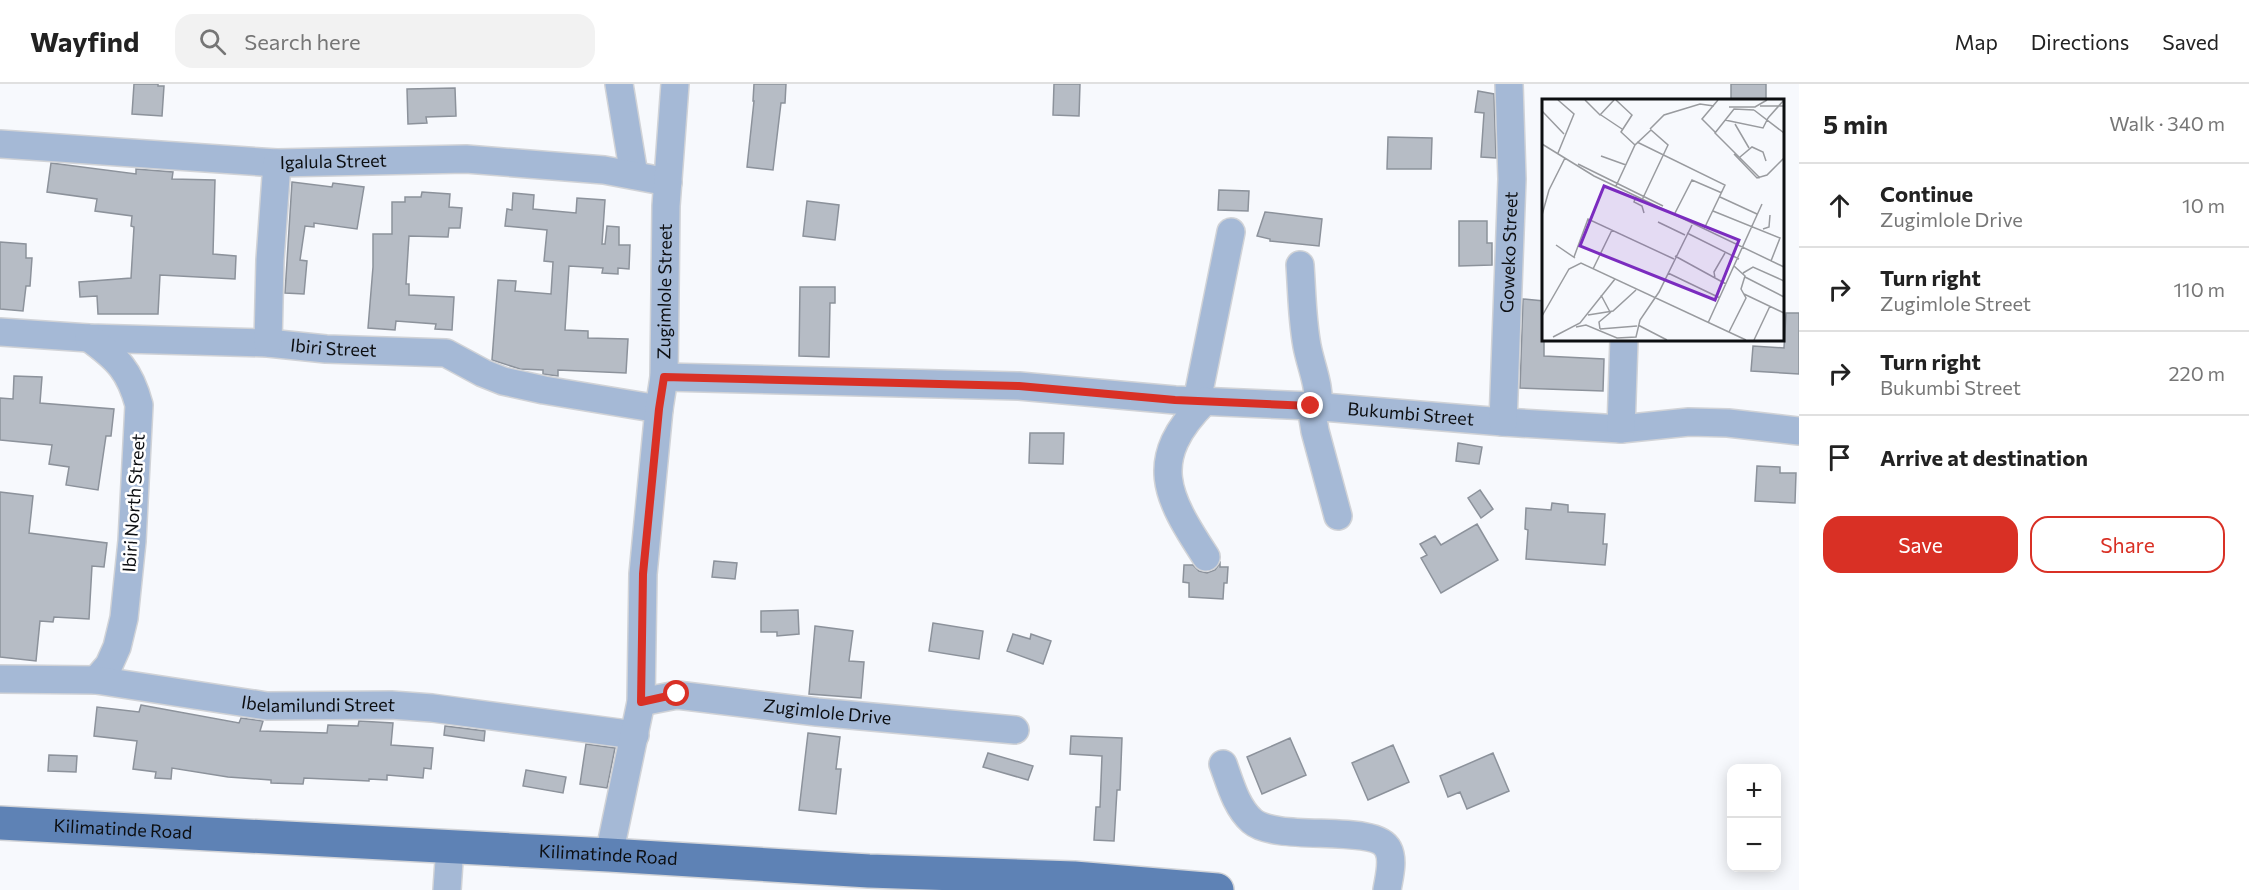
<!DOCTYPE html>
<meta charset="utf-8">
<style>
body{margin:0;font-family:Commissioner,sans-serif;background:#f2f2f2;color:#222}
.controls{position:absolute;right:18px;bottom:18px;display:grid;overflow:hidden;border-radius:12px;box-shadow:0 3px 15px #0003}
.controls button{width:54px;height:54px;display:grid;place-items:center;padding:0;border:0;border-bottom:2px solid #e0e0e0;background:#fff;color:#222;font:30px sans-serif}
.stop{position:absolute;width:18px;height:18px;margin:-14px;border:4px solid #d93025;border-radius:50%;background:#fff}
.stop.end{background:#d93025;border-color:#fff;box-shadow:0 2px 6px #0008}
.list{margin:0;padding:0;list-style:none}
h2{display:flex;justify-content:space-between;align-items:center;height:78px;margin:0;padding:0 24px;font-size:26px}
h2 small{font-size:20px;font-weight:400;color:#767676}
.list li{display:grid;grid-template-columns:39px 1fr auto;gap:18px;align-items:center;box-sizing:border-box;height:84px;padding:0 24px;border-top:2px solid #e0e0e0}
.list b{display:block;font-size:22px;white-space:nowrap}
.list p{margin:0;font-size:20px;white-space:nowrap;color:#767676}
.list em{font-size:20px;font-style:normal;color:#767676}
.actions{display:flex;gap:12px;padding:18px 24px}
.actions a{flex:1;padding:14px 0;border:2px solid #d93025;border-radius:18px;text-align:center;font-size:21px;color:#d93025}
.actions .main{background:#d93025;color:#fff}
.icon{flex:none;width:33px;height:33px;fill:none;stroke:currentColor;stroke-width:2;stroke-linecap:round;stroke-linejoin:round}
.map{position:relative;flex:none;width:1799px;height:806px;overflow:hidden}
header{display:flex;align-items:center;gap:36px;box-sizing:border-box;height:84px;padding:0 30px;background:#fff;border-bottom:2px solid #e0e0e0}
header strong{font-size:28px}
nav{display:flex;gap:33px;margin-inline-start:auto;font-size:21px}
.search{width:420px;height:54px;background:#f2f2f2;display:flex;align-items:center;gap:15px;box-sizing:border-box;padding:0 21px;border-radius:18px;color:#767676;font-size:22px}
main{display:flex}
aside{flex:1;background:#fff}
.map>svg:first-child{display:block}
.building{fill:#b6bcc5;stroke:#8c929b;stroke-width:1.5}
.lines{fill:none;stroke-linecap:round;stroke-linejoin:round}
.minor-casing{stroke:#d1d3d7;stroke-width:30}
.major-casing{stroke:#d1d3d7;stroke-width:36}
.minor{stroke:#a5b9d6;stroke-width:27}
.major{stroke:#5e82b5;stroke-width:33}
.route{stroke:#d93025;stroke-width:8}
.labels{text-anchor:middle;stroke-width:5;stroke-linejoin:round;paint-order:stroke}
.street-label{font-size:18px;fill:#0c0e11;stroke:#fff}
.inset-road{fill:none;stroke:#999b9f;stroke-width:1.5}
.view{fill:#7b2cbf;fill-opacity:0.15;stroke:#7b2cbf;stroke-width:3}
.inset-edge{fill:none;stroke:#0c0e11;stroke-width:3}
</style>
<header>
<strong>Wayfind</strong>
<div class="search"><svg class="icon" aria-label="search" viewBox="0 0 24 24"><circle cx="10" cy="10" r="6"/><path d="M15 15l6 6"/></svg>Search here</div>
<nav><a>Map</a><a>Directions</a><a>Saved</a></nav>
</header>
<main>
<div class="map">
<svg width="1799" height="806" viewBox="0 0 1799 806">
<rect width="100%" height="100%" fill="#f7f9fd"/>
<!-- building -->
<path class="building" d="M134 0H158V2H164L162 32 132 30Z
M754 0H786L785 19H781L773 86 747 83 754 17H753Z
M1054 0H1080L1079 32 1053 31Z
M1731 0H1766V16H1731Z
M455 4 456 32 426 33 427 39 408 40 407 5Z
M1478 7 1494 10 1496 74 1481 73 1484 29 1475 28Z
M1388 53 1432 54 1431 85H1387Z
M51 79 136 90V85L173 88 172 95 215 96 213 170 236 172 235 195 160 191 158 230H98L97 212 80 213 79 198 131 194 134 143 131 142 132 132 95 127 97 115 47 108Z
M292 98 332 103 333 99 364 103 357 145 314 139V143L305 142 300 176 307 177 304 210 285 209Z
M1219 106 1249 107 1248 127 1218 126Z
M422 108 450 110 449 123 462 124 460 144H449L448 153 409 152 406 200H409V211L454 213 452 246 435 245 436 240 396 237 395 246 368 244 373 183V150H392V118H405V113H421Z
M513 109 534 111 533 125 576 129 577 114 605 116 602 160H605L607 142 619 143V161H630L629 185 618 184V190L602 189 603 184 569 182 565 246 588 247V254L628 255 626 289 558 286V292L543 290V286L520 285 492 276 498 196 516 197 515 207 551 210 553 178 544 177 547 146 505 142 507 125 512 126Z
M807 117 839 121 835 156 803 152Z
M1265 128 1322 135 1319 162 1270 157V155L1257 152Z
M1459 137H1487V159H1492V181L1459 182Z
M0 158 26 160V174H32L30 202H26L23 227 0 225Z
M800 203H835V219H830L829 273 799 272Z
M1523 215 1544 217V272L1604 275 1603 307 1520 304Z
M1786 229H1799V290L1751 287 1753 262 1784 264Z
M14 292 42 293 40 319 114 325 111 352H106L98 406 66 401 69 383 49 380 52 361 0 356V314L13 315Z
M1030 349H1064L1063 380 1029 379Z
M1458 359 1482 363 1479 380 1456 377Z
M1757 382 1780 383V389H1796L1795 419 1755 417Z
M1480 406 1493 425 1481 434 1468 414Z
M0 408 33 412 29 449 107 459 104 483 92 482 89 535 54 533 53 538 40 537 36 577 0 573Z
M1552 419 1568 421V428L1605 430 1603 460H1607L1605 481 1526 475 1528 446 1525 445 1526 424 1551 426Z
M1477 440 1498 476 1441 509 1421 474 1427 471 1420 460 1435 452 1441 461Z
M714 477 737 479 735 495 712 493Z
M1220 479V483H1228L1227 499H1224L1223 515 1189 513V499L1183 498 1184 481H1193L1199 487 1207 489 1215 486Z
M798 526 799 550 777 552V548H761V527Z
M933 539 983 547 979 575 929 567Z
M815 542 853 547 849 577 864 578 861 614 809 610Z
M1013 550 1030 555 1031 550 1051 557 1043 580 1007 567Z
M141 621 239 639 241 634 263 637 260 647 327 649 328 641 358 642 359 637 393 639 391 661 433 664 431 685 424 684 423 694 387 691V696L369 695V697L304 694 303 700 271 699V696L228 693 172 684 171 695 155 694 156 688 133 685 137 657 94 652 97 623 139 628Z
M445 642 485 647 484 657 444 651Z
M808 649 840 653 836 685H841L836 730 799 726Z
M1071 652 1122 654 1120 706H1117L1114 757 1094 756 1096 723H1100L1102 672 1070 670Z
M1290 654 1306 691 1262 710 1247 673Z
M586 660 615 664 607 704 580 700Z
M1393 661 1409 698 1368 716 1352 679Z
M988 669 1033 682 1028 696 983 683Z
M1493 669 1509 707 1467 725 1460 708 1448 713 1440 692Z
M49 671 77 672 76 688 48 687Z
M526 686 566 693 563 709 523 702Z"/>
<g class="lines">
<!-- minor casing -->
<g class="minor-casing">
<g id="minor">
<path d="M619 0 634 91"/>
<path id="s1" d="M0 60 277 79 466 75 604 86 668 98"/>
<path d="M1300 181C1302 209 1302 235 1307 262 1311 283 1320 301 1318 323"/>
<path id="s2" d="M0 248 89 254 268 259 326 265 446 269 483 289 503 297 544 306 659 325"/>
<path d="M89 254C118 275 130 287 139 321L132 457 124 534 117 563 109 581 96 596"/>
<path d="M268 259 270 176 277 79"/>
<path id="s3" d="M664 293 1019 302 1175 316 1311 322 1503 338 1621 345 1689 338 1728 339 1799 347"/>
<path d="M1197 317 1231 148"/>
<path d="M1205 317C1146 376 1166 412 1206 473"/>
<path d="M1311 322 1315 347 1338 432"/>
<path id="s4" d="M1503 338 1512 95 1509 0"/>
<path d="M1621 345 1624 255"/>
<path id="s5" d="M0 595 96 596 267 622 391 621 432 624 635 651"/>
<path id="s6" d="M641 618 677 611 817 628 1015 646"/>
<path d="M1223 680C1230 699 1236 723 1252 737 1277 759 1376 739 1388 765 1394 776 1389 794 1387 806"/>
<path id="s7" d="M609 771 641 618 643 490 659 325 664 293 666 122 675 0"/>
<path d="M447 806 450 762"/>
</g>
</g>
<!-- major casing -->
<g class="major-casing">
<g id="major">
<path id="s8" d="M0 739 609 771 869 787 1074 794 1217 806"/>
</g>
</g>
<!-- minor -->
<use href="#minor" class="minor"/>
<!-- major -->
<use href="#major" class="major"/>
</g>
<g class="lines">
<!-- route -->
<path class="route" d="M677 610 641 618 643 490 659 325 664 293 1019 302 1175 316 1311 322"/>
</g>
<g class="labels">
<!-- street labels -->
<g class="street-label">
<text dy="6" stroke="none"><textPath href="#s1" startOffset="334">Igalula Street</textPath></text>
<text dy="6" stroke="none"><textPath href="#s4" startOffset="170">Goweko Street</textPath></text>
<text dy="6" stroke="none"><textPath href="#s7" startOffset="568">Zugimlole Street</textPath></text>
<text dy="6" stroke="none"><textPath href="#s2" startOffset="334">Ibiri Street</textPath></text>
<text dy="6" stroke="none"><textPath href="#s3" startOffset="748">Bukumbi Street</textPath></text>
<text transform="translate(134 419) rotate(-86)" y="6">Ibiri North Street</text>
<text dy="6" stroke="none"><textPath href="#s5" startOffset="320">Ibelamilundi Street</textPath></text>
<text dy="6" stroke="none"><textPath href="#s6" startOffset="188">Zugimlole Drive</textPath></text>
<text dy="6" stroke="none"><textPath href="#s8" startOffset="123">Kilimatinde Road</textPath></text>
<text dy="6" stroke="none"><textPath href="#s8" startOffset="609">Kilimatinde Road</textPath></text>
</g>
</g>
<!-- overview -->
<g transform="translate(1542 15)">
<rect width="242" height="242" fill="#f7f9fd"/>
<path class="inset-road" d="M43 1 58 16 72 1M74 1 90 16 79 33 93 46M218 7H242M187 8H213L225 1M212 11 192 10 173 34 218 79M212 11 242 34M0 12 22 35M59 16 80 30M226 19 242 1M183 21 221 29 226 19M193 25 207 49M108 30 122 16 158 5 172 7M173 33 160 20 176 1M95 43 183 86 162 130M0 45 52 77 242 168M16 54 32 15 16 1M192 55 215 79 225 76 242 59M59 57 84 66M198 58 210 48 221 53 224 62M36 65 121 107M74 87 93 46 109 31 126 46 100 101M94 98 92 103 100 107 102 114M178 98 215 115M171 112 238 139 229 162M0 116 7 91 23 59M132 116 150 81 180 94M116 123 143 136M221 130 227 128 228 116M145 134 197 160M14 146 33 159M133 157 184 185M32 158 46 120 132 160M51 170 70 131M126 174 178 199M201 174 211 168 242 182M203 178 242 198M173 179 172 173 183 154M202 195 242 214M59 196 68 213M46 216 71 212 94 191M0 217 27 170 39 164 204 241M166 224 220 105M96 226 125 241M34 228 44 226 75 239 94 238 98 221 117 193 150 126M58 230 95 227M58 230 57 223 69 213M187 233 204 199 199 190 203 177 192 167M11 238 38 224 73 180M212 241 228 207"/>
<path class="view" d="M62 87 197 141 173 201 38 147Z"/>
<rect width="242" height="242" class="inset-edge"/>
</g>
</svg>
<div class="controls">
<button>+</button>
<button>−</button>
</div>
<div class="stop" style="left:677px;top:610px"></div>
<div class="stop end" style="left:1311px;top:322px"></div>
</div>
<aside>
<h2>5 min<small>Walk · 340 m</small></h2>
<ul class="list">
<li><svg class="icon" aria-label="ahead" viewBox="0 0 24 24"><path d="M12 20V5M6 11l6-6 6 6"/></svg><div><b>Continue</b><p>Zugimlole Drive</p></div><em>10 m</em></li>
<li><svg class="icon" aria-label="right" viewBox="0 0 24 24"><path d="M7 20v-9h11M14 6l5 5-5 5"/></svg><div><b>Turn right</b><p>Zugimlole Street</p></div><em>110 m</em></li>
<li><svg class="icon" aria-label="right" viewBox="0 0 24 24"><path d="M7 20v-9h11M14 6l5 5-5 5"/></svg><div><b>Turn right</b><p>Bukumbi Street</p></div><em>220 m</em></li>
<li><svg class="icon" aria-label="arrive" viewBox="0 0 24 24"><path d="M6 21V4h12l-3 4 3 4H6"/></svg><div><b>Arrive at destination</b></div></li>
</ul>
<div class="actions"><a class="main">Save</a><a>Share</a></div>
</aside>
</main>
